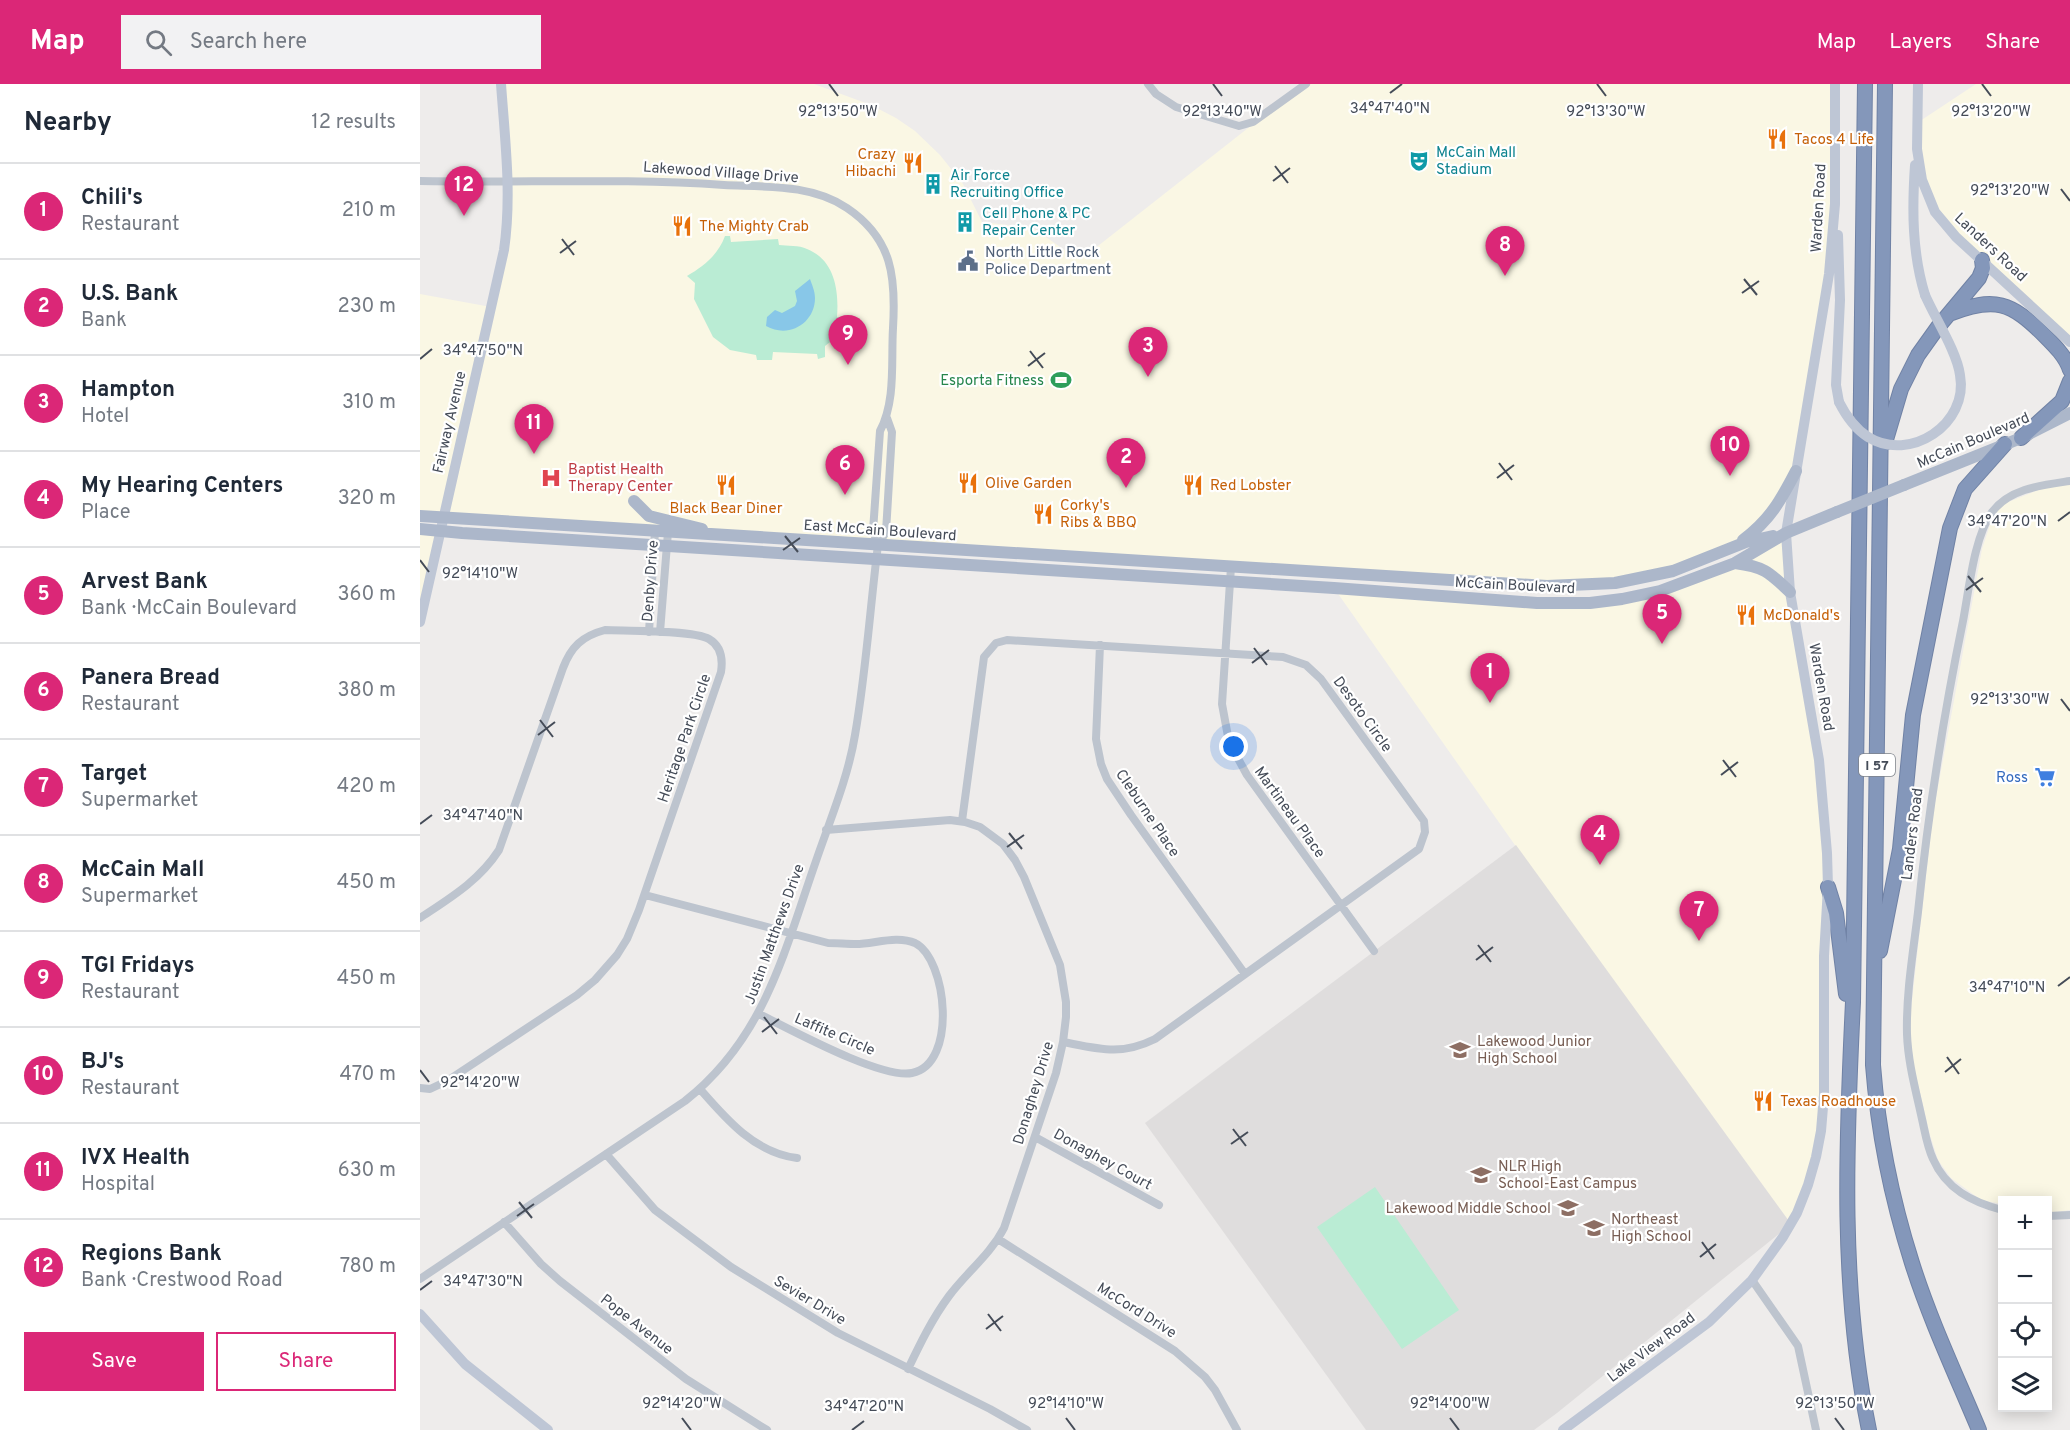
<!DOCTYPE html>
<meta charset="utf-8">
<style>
body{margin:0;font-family:Overpass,sans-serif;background:#f2f2f3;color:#1f2937}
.controls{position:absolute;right:18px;bottom:18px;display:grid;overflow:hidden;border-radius:0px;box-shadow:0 3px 15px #0003}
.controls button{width:54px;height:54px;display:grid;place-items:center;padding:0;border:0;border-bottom:2px solid #e0e1e3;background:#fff;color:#1f2937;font:30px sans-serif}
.you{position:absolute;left:814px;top:663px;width:21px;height:21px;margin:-15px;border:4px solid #fff;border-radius:50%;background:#1a73e8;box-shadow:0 0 0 9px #1a73e833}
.badge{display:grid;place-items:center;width:39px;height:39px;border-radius:50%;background:#db2777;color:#fff;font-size:20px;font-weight:700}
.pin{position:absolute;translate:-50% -50px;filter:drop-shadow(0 2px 3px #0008)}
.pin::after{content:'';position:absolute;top:32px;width:21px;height:18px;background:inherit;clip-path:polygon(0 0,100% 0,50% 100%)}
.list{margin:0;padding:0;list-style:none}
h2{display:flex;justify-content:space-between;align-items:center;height:78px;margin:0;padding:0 24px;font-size:26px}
h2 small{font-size:20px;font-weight:400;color:#747a83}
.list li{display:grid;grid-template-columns:39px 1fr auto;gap:18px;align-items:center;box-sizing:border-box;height:96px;padding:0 24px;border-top:2px solid #e0e1e3}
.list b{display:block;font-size:22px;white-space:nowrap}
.list p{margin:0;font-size:20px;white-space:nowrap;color:#747a83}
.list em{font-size:20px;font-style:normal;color:#747a83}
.actions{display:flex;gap:12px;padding:18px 24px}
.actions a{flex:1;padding:14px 0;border:2px solid #db2777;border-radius:0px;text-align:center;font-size:21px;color:#db2777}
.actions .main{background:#db2777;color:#fff}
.icon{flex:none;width:33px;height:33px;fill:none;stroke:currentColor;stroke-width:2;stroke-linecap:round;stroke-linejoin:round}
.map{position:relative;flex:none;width:1650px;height:1346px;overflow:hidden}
header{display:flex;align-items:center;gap:36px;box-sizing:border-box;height:84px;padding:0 30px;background:#db2777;color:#fff}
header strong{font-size:28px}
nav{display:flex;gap:33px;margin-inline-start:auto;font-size:21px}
.search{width:420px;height:54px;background:#f2f2f3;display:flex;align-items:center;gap:15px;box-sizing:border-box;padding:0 21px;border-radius:0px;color:#747a83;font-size:22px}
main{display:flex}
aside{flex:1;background:#fff}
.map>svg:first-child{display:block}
.commercial{fill:#faf7e4}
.education{fill:#dfdddd}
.green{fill:#baecd4}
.water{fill:#88c7e8}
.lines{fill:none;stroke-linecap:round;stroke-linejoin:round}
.highway-casing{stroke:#7082a5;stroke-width:16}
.street{stroke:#bdc4ce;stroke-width:8}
.secondary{stroke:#bec6d5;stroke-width:10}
.primary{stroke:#acb7ca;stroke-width:12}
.highway{stroke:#8497ba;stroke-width:14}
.secondary-bridge{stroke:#bec6d5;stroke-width:10}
.primary-bridge{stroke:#acb7ca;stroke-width:12}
.ticks{fill:none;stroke:#454c58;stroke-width:2}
.labels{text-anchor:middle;stroke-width:4.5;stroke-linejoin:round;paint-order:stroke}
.shield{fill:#fff;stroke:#7d828a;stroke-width:1.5}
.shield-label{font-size:14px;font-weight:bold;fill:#454c58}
.food-label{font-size:15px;fill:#c56008;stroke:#fff;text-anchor:start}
.culture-label{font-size:15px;fill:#0d838f;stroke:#fff;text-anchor:start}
.street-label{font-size:15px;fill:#454c58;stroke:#fff}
.service-label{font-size:15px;fill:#4e5e75;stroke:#fff;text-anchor:start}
.leisure-label{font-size:15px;fill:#27864d;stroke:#fff;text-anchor:end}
.health-label{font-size:15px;fill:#be3a42;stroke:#fff;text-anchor:start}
.shop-label{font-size:15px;fill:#366cbe;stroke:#fff;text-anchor:end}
.education-label{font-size:15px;fill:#785e54;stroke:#fff;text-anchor:start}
.ticks-label{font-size:15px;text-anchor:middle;fill:#454c58;stroke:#fff;stroke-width:4.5;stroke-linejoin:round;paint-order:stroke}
</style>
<header>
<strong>Map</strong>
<div class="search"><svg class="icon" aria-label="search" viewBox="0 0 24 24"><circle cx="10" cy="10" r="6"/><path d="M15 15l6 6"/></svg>Search here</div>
<nav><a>Map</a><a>Layers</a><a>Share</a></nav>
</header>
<main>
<aside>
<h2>Nearby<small>12 results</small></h2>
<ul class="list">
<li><span class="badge">1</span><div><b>Chili's</b><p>Restaurant</p></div><em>210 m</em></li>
<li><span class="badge">2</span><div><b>U.S. Bank</b><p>Bank</p></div><em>230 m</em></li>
<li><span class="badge">3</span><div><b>Hampton</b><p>Hotel</p></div><em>310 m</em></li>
<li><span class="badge">4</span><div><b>My Hearing Centers</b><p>Place</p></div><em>320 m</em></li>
<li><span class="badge">5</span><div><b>Arvest Bank</b><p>Bank · McCain Boulevard</p></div><em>360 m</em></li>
<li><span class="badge">6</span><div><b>Panera Bread</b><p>Restaurant</p></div><em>380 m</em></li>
<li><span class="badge">7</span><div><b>Target</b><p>Supermarket</p></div><em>420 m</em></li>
<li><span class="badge">8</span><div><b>McCain Mall</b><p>Supermarket</p></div><em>450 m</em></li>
<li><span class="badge">9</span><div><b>TGI Fridays</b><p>Restaurant</p></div><em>450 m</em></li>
<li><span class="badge">10</span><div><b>BJ's</b><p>Restaurant</p></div><em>470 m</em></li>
<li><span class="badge">11</span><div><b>IVX Health</b><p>Hospital</p></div><em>630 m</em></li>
<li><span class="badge">12</span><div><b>Regions Bank</b><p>Bank · Crestwood Road</p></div><em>780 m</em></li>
</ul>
<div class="actions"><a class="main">Save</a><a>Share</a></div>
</aside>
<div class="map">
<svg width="1650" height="1346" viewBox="0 0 1650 1346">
<rect width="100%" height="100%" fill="#eeeceb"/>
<!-- commercial -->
<path class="commercial" d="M81 0H394L451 21 476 34 495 47 520 71 543 100 562 138 613 144 656 174 669 169 851 26 886 0H1416L1415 120 1376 387 1326 458 1253 487 1151 502 0 433V210L71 223 86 155Z
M1556 0H1650V262L1528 145 1500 88 1497 39Z
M1650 398V1126L1628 1129V1116H1582V1120L1561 1116 1531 1094 1518 1076 1510 1051 1489 962 1491 925 1513 730 1562 465 1576 423 1636 399Z
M0 446 20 447 0 537Z
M1366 449 1401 699 1405 833 1404 1011 1396 1073 1371 1140 1204 916 914 504 1148 520 1220 512 1284 491Z"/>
<!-- education -->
<path class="education" d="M1096 761 1371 1140 1137 1329 1114 1346H946L725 1039Z"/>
<!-- green -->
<path class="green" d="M305 152H310L311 158 358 155 359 161C367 162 379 161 387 165 415 176 419 207 417 233L422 234V238L416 237 414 255 405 262V273L398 275 397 270 353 268 352 276H337L336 271 310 266 293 253 274 215 275 199 267 192C284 182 298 171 305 152Z
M955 1103 1039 1226 982 1265 897 1143Z"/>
<!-- water -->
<path class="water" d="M390 195C392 201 395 207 395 214 395 239 369 255 346 242L347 233 355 226 362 229 375 222 377 217 375 207Z"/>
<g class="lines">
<!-- highway casing -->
<g class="highway-casing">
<path id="highway" d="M1445 0 1433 918C1426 1060 1420 1206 1449 1346
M1465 0 1453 981C1458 1047 1472 1116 1492 1179 1510 1236 1536 1291 1559 1346
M1529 230C1575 212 1591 218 1625 252 1635 262 1646 273 1650 286
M1601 354 1642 317 1650 297
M1465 359 1481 305 1498 271 1518 243 1559 194 1563 184 1562 176
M1408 803 1416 829 1426 910
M1460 867 1480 765 1493 631 1530 444 1545 405 1585 360"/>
</g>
<!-- street -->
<path class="street" d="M728 0 736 10 756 23 819 42 833 38 886 0
M0 97C101 99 203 94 304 101 345 103 392 100 427 124 473 155 476 194 473 244 471 277 476 317 460 347L453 447 458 461
M811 483 802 620 809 658 827 691 954 867
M229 548 235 447
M240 548 248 448
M680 561 676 655 681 680 687 695 711 731 825 890
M542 737 564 573 576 559 587 556 863 573 886 581 901 595 1004 737 1005 748 999 765 735 955C701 972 679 965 643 958
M406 746 530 736 545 738 560 743 583 760 595 776 604 793 640 881 646 918V933L643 958 636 989 584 1144C570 1171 547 1188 529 1212 512 1235 500 1260 488 1285
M225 811 408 859C417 859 427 860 436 860 454 860 477 851 495 859 527 875 538 980 492 989 460 995 370 945 339 930
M0 834C30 814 59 797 79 766L143 584C151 563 162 552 185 546 205 547 274 546 289 555 301 562 303 575 301 588L219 826 207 855 197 871 175 896 157 911 27 997 10 1005 0 1004
M280 1005C306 1035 335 1069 377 1074
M615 1053 739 1121
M186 1070 235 1126 311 1183 418 1249 570 1325 607 1346
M1582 1126C1552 1118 1526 1105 1513 1075 1507 1062 1505 1048 1502 1035 1496 1007 1488 979 1487 950 1486 910 1493 869 1498 828 1508 730 1523 634 1543 537 1549 506 1554 453 1572 428 1590 404 1623 401 1650 397
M1628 1132 1650 1131
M84 1138 121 1180 140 1197 266 1295 347 1346
M578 1155 755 1267 785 1293 795 1306 817 1346
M0 1195 265 1017C345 954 364 868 396 777 410 736 428 694 435 651 446 588 450 524 458 461L466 448 472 348 467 334
M1332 1196 1378 1262 1396 1346"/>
<!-- secondary -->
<path class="secondary" d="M1498 0 1497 65 1502 96 1515 128 1536 153 1650 258
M1495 81C1492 125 1492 169 1505 211
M1418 151 1420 216 1416 301 1419 318
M0 538 84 166C92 111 85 56 81 0
M0 1230 45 1280 128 1346
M1143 1346 1289 1238 1332 1196 1363 1153 1377 1129 1388 1101 1396 1073 1401 1047 1404 1011V872L1408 803 1407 769 1399 676 1370 508 1366 449 1409 190 1415 120V0"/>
<!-- primary -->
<path class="primary" d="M1484 401 1601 354 1650 329
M214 417 229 432 282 445
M0 432 1127 502 1195 499 1253 487 1326 458 1353 452
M0 445 42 449 914 504 1117 519H1170L1202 515 1240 507 1315 479 1366 449 1417 428
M1323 456C1350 436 1361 416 1376 387
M1315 479C1345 483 1349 488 1370 508"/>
<!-- highway -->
<use href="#highway" class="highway"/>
<!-- secondary-bridge -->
<path class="secondary-bridge" d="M1419 318C1426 332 1434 344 1448 353 1490 379 1549 340 1540 291 1537 268 1515 234 1505 211"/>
<!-- primary-bridge -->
<path class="primary-bridge" d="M1417 428 1484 401"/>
</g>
<!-- ticks -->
<path class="ticks" d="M409 0 418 12M793 0 802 12M1177 0 1186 12M1562 0 1571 12M970 9 982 0M855 82 868 99M853 97 870 84M1641 105 1650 117M142 155 154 171M140 169 156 157M1324 195 1337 211M1322 209 1339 197M610 267 623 284M0 275 12 265M608 282 625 269M1079 379 1092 396M1077 394 1094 381M1638 437 1650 428M365 452 378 468M363 466 380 454M0 476 9 488M1548 492 1561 508M1546 506 1563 494M834 564 847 581M832 579 849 566M1641 615 1650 627M120 636 133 653M118 651 135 638M1303 676 1316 693M1301 691 1318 678M0 740 12 731M589 749 602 765M587 763 604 751M1058 861 1071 878M1056 876 1073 863M1638 902 1650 893M344 933 357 950M342 948 359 935M1527 973 1539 990M0 986 9 998M1525 988 1541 975M813 1045 826 1062M811 1060 828 1048M99 1118 112 1134M97 1132 114 1120M1282 1158 1294 1175M1280 1173 1296 1160M0 1206 12 1197M568 1230 581 1247M566 1245 583 1232M262 1334 271 1346M646 1334 655 1346M1030 1334 1039 1346M1415 1334 1424 1346M432 1346 444 1337"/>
<!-- icons -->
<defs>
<g id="restaurant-bare" transform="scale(1.62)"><path d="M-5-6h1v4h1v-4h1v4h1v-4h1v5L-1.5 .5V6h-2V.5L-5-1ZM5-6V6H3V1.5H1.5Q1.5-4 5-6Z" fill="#e8710a" stroke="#fff" stroke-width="2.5" paint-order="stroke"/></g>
<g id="theatre-bare" transform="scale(1.62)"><path d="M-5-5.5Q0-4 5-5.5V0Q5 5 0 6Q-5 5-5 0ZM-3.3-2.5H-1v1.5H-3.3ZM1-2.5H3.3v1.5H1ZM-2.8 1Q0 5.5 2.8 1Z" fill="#0f9aa8" stroke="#fff" stroke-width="2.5" paint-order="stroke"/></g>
<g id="building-bare" transform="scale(1.62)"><path d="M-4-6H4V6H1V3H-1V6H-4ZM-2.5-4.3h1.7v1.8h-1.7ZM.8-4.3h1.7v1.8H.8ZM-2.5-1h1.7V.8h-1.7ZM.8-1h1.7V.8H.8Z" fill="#0f9aa8" stroke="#fff" stroke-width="2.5" paint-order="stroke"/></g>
<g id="civic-bare" transform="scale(1.62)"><path d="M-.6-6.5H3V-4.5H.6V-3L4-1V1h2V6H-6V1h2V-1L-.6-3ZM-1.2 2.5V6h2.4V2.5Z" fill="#5c6f8a" stroke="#fff" stroke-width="2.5" paint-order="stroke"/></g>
<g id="stadium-bare" transform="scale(1.62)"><path d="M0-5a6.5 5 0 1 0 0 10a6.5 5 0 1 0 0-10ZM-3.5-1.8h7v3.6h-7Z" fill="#2e9e5b" stroke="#fff" stroke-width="2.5" paint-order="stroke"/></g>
<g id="hospital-bare" transform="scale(1.62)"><path d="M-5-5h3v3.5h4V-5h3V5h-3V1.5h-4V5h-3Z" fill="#e0444e" stroke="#fff" stroke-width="2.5" paint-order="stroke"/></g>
<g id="supermarket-bare" transform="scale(1.62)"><path d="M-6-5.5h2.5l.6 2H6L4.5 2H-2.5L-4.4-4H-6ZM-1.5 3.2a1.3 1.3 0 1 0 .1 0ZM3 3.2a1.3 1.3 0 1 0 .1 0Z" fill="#3f7fe0" stroke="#fff" stroke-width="2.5" paint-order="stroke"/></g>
<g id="school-bare" transform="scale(1.62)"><path d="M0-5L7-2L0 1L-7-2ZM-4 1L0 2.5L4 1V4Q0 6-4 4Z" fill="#8d6e63" stroke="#fff" stroke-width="2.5" paint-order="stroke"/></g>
</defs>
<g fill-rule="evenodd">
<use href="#restaurant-bare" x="1357" y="55"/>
<use href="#theatre-bare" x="999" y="77"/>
<use href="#restaurant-bare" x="493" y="79"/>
<use href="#building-bare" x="513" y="100"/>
<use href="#building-bare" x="545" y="138"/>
<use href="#restaurant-bare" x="262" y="142"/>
<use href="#civic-bare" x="548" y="177"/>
<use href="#stadium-bare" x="641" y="296"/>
<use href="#hospital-bare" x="131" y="394"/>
<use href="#restaurant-bare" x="548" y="399"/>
<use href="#restaurant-bare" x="306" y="401"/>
<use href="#restaurant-bare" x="773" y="401"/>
<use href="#restaurant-bare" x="623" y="430"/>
<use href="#restaurant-bare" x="1326" y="531"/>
<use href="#supermarket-bare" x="1625" y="693"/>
<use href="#school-bare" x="1040" y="966"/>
<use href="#restaurant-bare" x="1343" y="1017"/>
<use href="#school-bare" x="1061" y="1091"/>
<use href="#school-bare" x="1148" y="1124"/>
<use href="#school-bare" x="1174" y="1144"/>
</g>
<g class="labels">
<!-- shield labels -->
<rect class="shield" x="1439" y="670" width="36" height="22" rx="4.5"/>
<g class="shield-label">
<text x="1457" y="686">I 57</text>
</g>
<!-- food labels -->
<g class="food-label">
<text x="1374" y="60">Tacos 4 Life</text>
<text x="476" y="75" text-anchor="end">Crazy<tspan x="476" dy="17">Hibachi</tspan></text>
<text x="279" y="147">The Mighty Crab</text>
<text x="565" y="404">Olive Garden</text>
<text x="790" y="406">Red Lobster</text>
<text x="640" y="426">Corky's<tspan x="640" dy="17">Ribs &amp; BBQ</tspan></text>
<text x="306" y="429" text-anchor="middle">Black Bear Diner</text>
<text x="1343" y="536">McDonald's</text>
<text x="1360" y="1022">Texas Roadhouse</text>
</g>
<!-- culture labels -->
<g class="culture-label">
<text x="1016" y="73">McCain Mall<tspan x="1016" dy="17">Stadium</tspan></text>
<text x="530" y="96">Air Force<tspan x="530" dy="17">Recruiting Office</tspan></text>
<text x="562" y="134">Cell Phone &amp; PC<tspan x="562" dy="17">Repair Center</tspan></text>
</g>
<!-- street labels -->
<g class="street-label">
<text transform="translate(301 88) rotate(4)" y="5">Lakewood Village Drive</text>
<text transform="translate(1398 124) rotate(-87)" y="5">Warden Road</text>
<text transform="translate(1571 163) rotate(43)" y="5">Landers Road</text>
<text transform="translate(29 338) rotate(-77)" y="5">Fairway Avenue</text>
<text transform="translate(1553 356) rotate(-23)" y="5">McCain Boulevard</text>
<text transform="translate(460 446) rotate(4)" y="5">East McCain Boulevard</text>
<text transform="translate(230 497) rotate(-86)" y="5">Denby Drive</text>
<text transform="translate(1095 501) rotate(3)" y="5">McCain Boulevard</text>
<text transform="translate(1402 603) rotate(80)" y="5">Warden Road</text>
<text transform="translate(943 630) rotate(54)" y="5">Desoto Circle</text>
<text transform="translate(264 654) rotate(-71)" y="5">Heritage Park Circle</text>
<text transform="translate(870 728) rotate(54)" y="5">Martineau Place</text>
<text transform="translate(728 729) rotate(56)" y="5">Cleburne Place</text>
<text transform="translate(1492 750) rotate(-83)" y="5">Landers Road</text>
<text transform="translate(354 850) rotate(-70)" y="5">Justin Matthews Drive</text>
<text transform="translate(415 950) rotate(23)" y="5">Laffite Circle</text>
<text transform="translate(613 1009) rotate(-73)" y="5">Donaghey Drive</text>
<text transform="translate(683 1075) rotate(29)" y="5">Donaghey Court</text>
<text transform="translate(390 1216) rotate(31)" y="5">Sevier Drive</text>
<text transform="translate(717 1226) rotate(32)" y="5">McCord Drive</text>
<text transform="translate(217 1240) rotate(38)" y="5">Pope Avenue</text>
<text transform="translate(1231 1263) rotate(-37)" y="5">Lake View Road</text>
</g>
<!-- service labels -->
<g class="service-label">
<text x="565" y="173">North Little Rock<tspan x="565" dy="17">Police Department</tspan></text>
</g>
<!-- leisure labels -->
<g class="leisure-label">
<text x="624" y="301">Esporta Fitness</text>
</g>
<!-- health labels -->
<g class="health-label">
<text x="148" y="390">Baptist Health<tspan x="148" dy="17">Therapy Center</tspan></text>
</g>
<!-- shop labels -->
<g class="shop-label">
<text x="1608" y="698">Ross</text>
</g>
<!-- education labels -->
<g class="education-label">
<text x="1057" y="962">Lakewood Junior<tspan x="1057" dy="17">High School</tspan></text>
<text x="1078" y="1087">NLR High<tspan x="1078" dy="17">School-East Campus</tspan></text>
<text x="1131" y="1129" text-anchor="end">Lakewood Middle School</text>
<text x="1191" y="1140">Northeast<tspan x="1191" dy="17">High School</tspan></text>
</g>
</g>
<g class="ticks-label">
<text x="970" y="29">34°47'40"N</text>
<text x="418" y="32">92°13'50"W</text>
<text x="802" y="32">92°13'40"W</text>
<text x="1186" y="32">92°13'30"W</text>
<text x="1571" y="32">92°13'20"W</text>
<text x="1590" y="111">92°13'20"W</text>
<text x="63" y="271">34°47'50"N</text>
<text x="1587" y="442">34°47'20"N</text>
<text x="60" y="494">92°14'10"W</text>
<text x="1590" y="620">92°13'30"W</text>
<text x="63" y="736">34°47'40"N</text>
<text x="1587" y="908">34°47'10"N</text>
<text x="60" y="1003">92°14'20"W</text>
<text x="63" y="1202">34°47'30"N</text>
<text x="262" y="1324">92°14'20"W</text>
<text x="646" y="1324">92°14'10"W</text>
<text x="1030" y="1324">92°14'00"W</text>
<text x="1415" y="1324">92°13'50"W</text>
<text x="444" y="1327">34°47'20"N</text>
</g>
</svg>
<div class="controls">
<button>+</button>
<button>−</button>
<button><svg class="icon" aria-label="locate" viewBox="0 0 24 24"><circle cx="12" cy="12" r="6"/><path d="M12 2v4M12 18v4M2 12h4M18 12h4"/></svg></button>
<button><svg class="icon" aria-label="layers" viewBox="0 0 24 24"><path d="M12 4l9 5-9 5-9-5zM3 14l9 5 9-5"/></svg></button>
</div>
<div class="you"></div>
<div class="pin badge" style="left:1070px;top:619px">1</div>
<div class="pin badge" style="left:706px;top:404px">2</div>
<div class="pin badge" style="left:728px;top:293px">3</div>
<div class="pin badge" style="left:1180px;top:781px">4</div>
<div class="pin badge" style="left:1242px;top:560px">5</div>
<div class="pin badge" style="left:425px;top:411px">6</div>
<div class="pin badge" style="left:1279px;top:857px">7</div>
<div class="pin badge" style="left:1085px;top:192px">8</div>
<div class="pin badge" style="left:428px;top:281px">9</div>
<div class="pin badge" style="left:1310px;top:392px">10</div>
<div class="pin badge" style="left:114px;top:370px">11</div>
<div class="pin badge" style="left:44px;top:132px">12</div>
</div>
</main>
